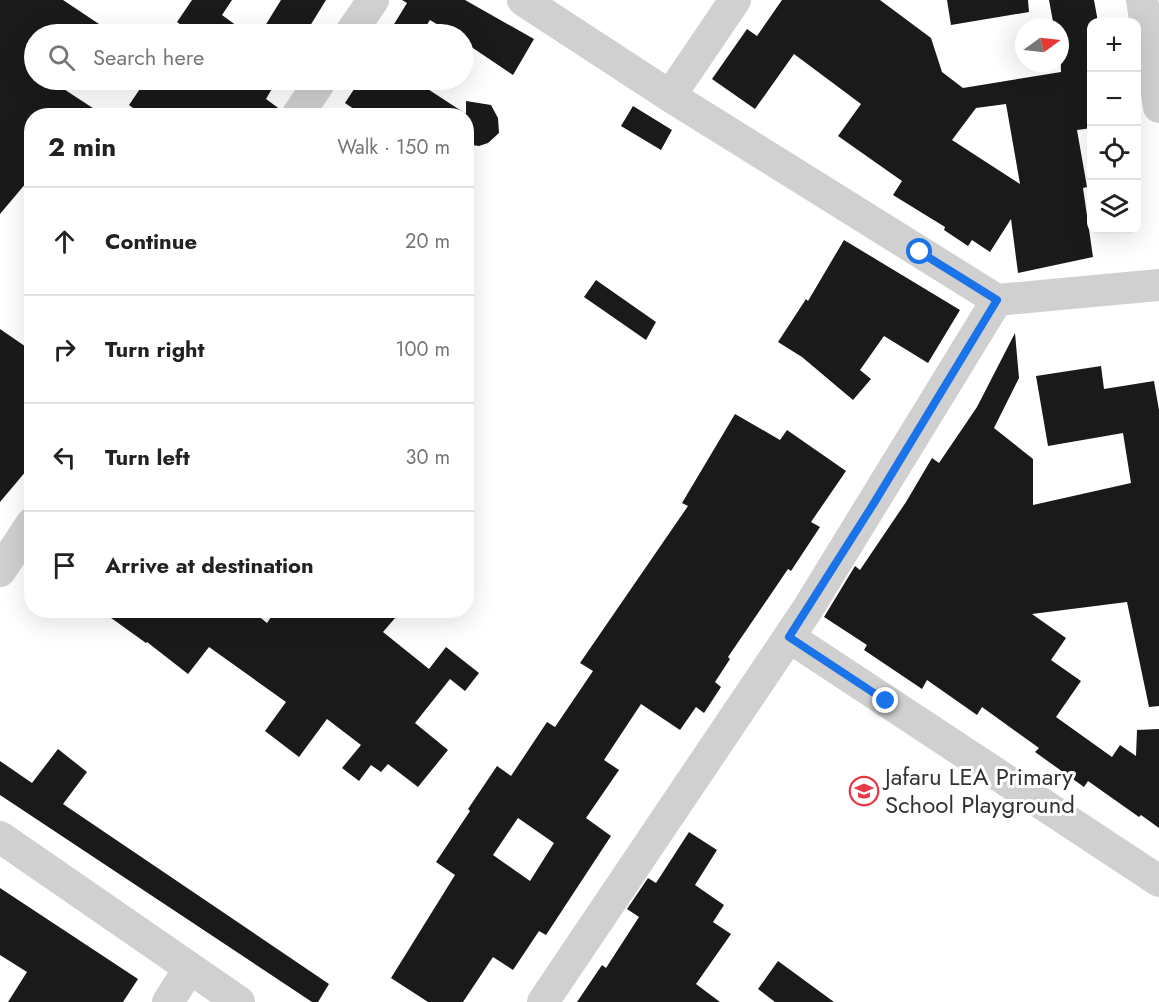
<!DOCTYPE html>
<meta charset="utf-8">
<style>
body{margin:0;font-family:Jost,sans-serif;background:#f2f2f2;color:#222}
.controls{position:absolute;right:18px;top:18px;display:grid;overflow:hidden;border-radius:12px;box-shadow:0 6px 24px #0002}
.controls button{width:54px;height:54px;display:grid;place-items:center;padding:0;border:0;border-bottom:2px solid #e0e0e0;background:#fff;color:#222;font:30px sans-serif}
.compass{position:absolute;left:1015px;top:18px;width:54px;height:54px;border-radius:50%;background:#fff;box-shadow:0 6px 24px #0002;rotate:75deg}
.stop{position:absolute;width:18px;height:18px;margin:-14px;border:4px solid #1a73e8;border-radius:50%;background:#fff}
.stop.end{background:#1a73e8;border-color:#fff;box-shadow:0 2px 6px #0008}
.list{margin:0;padding:0;list-style:none}
h2{display:flex;justify-content:space-between;align-items:center;height:78px;margin:0;padding:0 24px;font-size:26px}
h2 small{font-size:20px;font-weight:400;color:#767676}
.list li{display:grid;grid-template-columns:39px 1fr auto;gap:18px;align-items:center;box-sizing:border-box;height:108px;padding:0 24px;border-top:2px solid #e0e0e0}
.list b{display:block;font-size:22px;white-space:nowrap}
.list em{font-size:20px;font-style:normal;color:#767676}
.icon{flex:none;width:33px;height:33px;fill:none;stroke:currentColor;stroke-width:2;stroke-linecap:round;stroke-linejoin:round}
.map{position:relative;flex:none;width:1159px;height:1002px;overflow:hidden}
.search{position:absolute;background:#fff;box-shadow:0 6px 24px #0002;left:24px;top:24px;width:450px;height:66px;display:flex;align-items:center;gap:15px;box-sizing:border-box;padding:0 21px;border-radius:33px;color:#767676;font-size:22px}
.panel{position:absolute;background:#fff;box-shadow:0 6px 24px #0002;left:24px;top:108px;width:450px;height:510px;border-radius:24px}
.map>svg:first-child{display:block}
.building{fill:#1a1a1a;fill-rule:evenodd}
.lines{fill:none;stroke-linecap:round;stroke-linejoin:round}
.street{stroke:#d0d0d0;stroke-width:32}
.route{stroke:#1a73e8;stroke-width:8}
.labels{text-anchor:middle;stroke-width:6;stroke-linejoin:round;paint-order:stroke}
.poi-label{font-size:24px;fill:#333;stroke:#fff;text-anchor:start}
</style>
<div class="map">
<svg width="1159" height="1002" viewBox="0 0 1159 1002">
<rect width="100%" height="100%" fill="#fff"/>
<!-- building -->
<path class="building" d="M0 0H63L114 34H34V80H50L105 116H32V176L0 214Z
M192 0H232L222 15 248 34H193L177 22Z
M281 0H326L305 34H260Z
M402 0H465L534 39 513 75 464 42V34H453L430 20 421 34H388L407 3Z
M782 0H880L931 38 942 72 963 88 1061 72 1060 27H1054L1049 0H1094L1098 22H1092V128L1077 130 1087 187 1083 188 1093 257 1018 273 1011 219 990 252 972 240 968 246 944 230 945 227 893 195 902 181 838 136 861 104 794 54 755 109 712 79 747 29 757 36ZM1006 104 1020 184 952 140 976 108Z
M947 0H1028L1029 12 951 25Z
M146 80H277L266 99 281 110 279 116H144L129 105Z
M360 80H414L466 114V101L491 105 498 118 499 133 488 143 479 146 466 144V116H364L345 103Z
M633 106 672 130 661 150 621 126Z
M844 240 960 310 928 363 884 336 860 370 871 379 853 400 802 357 778 342 806 299 808 301Z
M596 280 656 322 646 340 584 297Z
M0 329 32 351V464L0 502Z
M1015 333 1019 378 994 428 1033 459V505L1131 483 1123 433 1048 446 1036 376 1101 366 1104 389 1154 381 1159 410V706L1149 707 1127 602 1032 614 1066 638 1051 660 1081 681 1056 717 1112 757 1120 745 1136 756 1137 730 1159 729V828L1141 815 1139 817 1088 781 1084 787 1035 752 1039 748 982 707 977 715 927 680 922 689 864 650 867 645 824 617 855 566 860 570 906 502 932 458 939 463 977 407Z
M735 414 780 440 787 430 846 471 811 522 820 527 791 571 788 569 728 657 730 659 715 682 721 687 704 713 696 707 680 730 641 704 604 760 619 770 586 818 611 836 546 935 539 931 513 970 493 957 463 1002H428L391 978 455 875 436 862 470 811 468 809 497 766 511 776 547 722 555 727 593 671 580 663 688 506 682 503ZM518 818 554 843 530 881 493 855Z
M100 610H251L267 623 276 610H402L383 632 429 669 446 647 479 673 465 691 450 679 415 723 448 750 418 787 388 764 381 772 371 765 359 781 342 768 361 745 327 719 299 757 265 731 286 702 209 647 188 674 147 642 146 643Z
M58 749 87 772 63 804 329 984 318 1002H312L0 795V761L32 783Z
M689 832 717 850 695 885 724 905 713 922 731 934 696 984 720 1002H577L602 965 606 968 639 917 627 909 648 878 656 883Z
M0 888 138 979 123 1002H8L27 972 0 955Z
M778 961 834 1002H775L758 989Z"/>
<g class="lines">
<!-- street -->
<path class="street" d="M523 0 670 96 997 300 1159 285
M1142 0 1159 107
M350 34 373 0
M670 96 735 0
M297 116 321 80
M0 571 32 523
M789 637 1159 881
M0 837 239 1002
M168 1002 189 969
M543 1002 807 610 997 300"/>
</g>
<g class="lines">
<!-- route -->
<path class="route" d="M886 701 789 637 874 503 997 300 920 252"/>
</g>
<!-- icons -->
<defs>
<g id="school-ring" transform="scale(1.5)"><circle r="9.5" fill="#fff" stroke="#e63946" stroke-width="1.5"/><path d="M0-5L7-2L0 1L-7-2ZM-4 1L0 2.5L4 1V4Q0 6-4 4Z" fill="#e63946"/></g>
</defs>
<g fill-rule="evenodd">
<use href="#school-ring" x="864" y="791"/>
</g>
<g class="labels">
<!-- poi labels -->
<g class="poi-label">
<text x="885" y="785">Jafaru LEA Primary<tspan x="885" dy="28">School Playground</tspan></text>
</g>
</g>
</svg>
<div class="controls">
<button>+</button>
<button>−</button>
<button><svg class="icon" aria-label="locate" viewBox="0 0 24 24"><circle cx="12" cy="12" r="6"/><path d="M12 2v4M12 18v4M2 12h4M18 12h4"/></svg></button>
<button><svg class="icon" aria-label="layers" viewBox="0 0 24 24"><path d="M12 4l9 5-9 5-9-5zM3 14l9 5 9-5"/></svg></button>
</div>
<svg class="compass" viewBox="-18 -18 36 36"><path d="M0-13l5 13h-10z" fill="#e53935"/><path d="M0 13l5-13h-10z" fill="#767676"/></svg>
<div class="stop" style="left:920px;top:252px"></div>
<div class="stop end" style="left:886px;top:701px"></div>
<div class="search"><svg class="icon" aria-label="search" viewBox="0 0 24 24"><circle cx="10" cy="10" r="6"/><path d="M15 15l6 6"/></svg>Search here</div>
<section class="panel">
<h2>2 min<small>Walk · 150 m</small></h2>
<ul class="list">
<li><svg class="icon" aria-label="ahead" viewBox="0 0 24 24"><path d="M12 20V5M6 11l6-6 6 6"/></svg><div><b>Continue</b></div><em>20 m</em></li>
<li><svg class="icon" aria-label="right" viewBox="0 0 24 24"><path d="M7 20v-9h11M14 6l5 5-5 5"/></svg><div><b>Turn right</b></div><em>100 m</em></li>
<li><svg class="icon" aria-label="left" viewBox="0 0 24 24"><path d="M17 20v-9H6M10 6l-5 5 5 5"/></svg><div><b>Turn left</b></div><em>30 m</em></li>
<li><svg class="icon" aria-label="arrive" viewBox="0 0 24 24"><path d="M6 21V4h12l-3 4 3 4H6"/></svg><div><b>Arrive at destination</b></div></li>
</ul>
</section>
</div>
